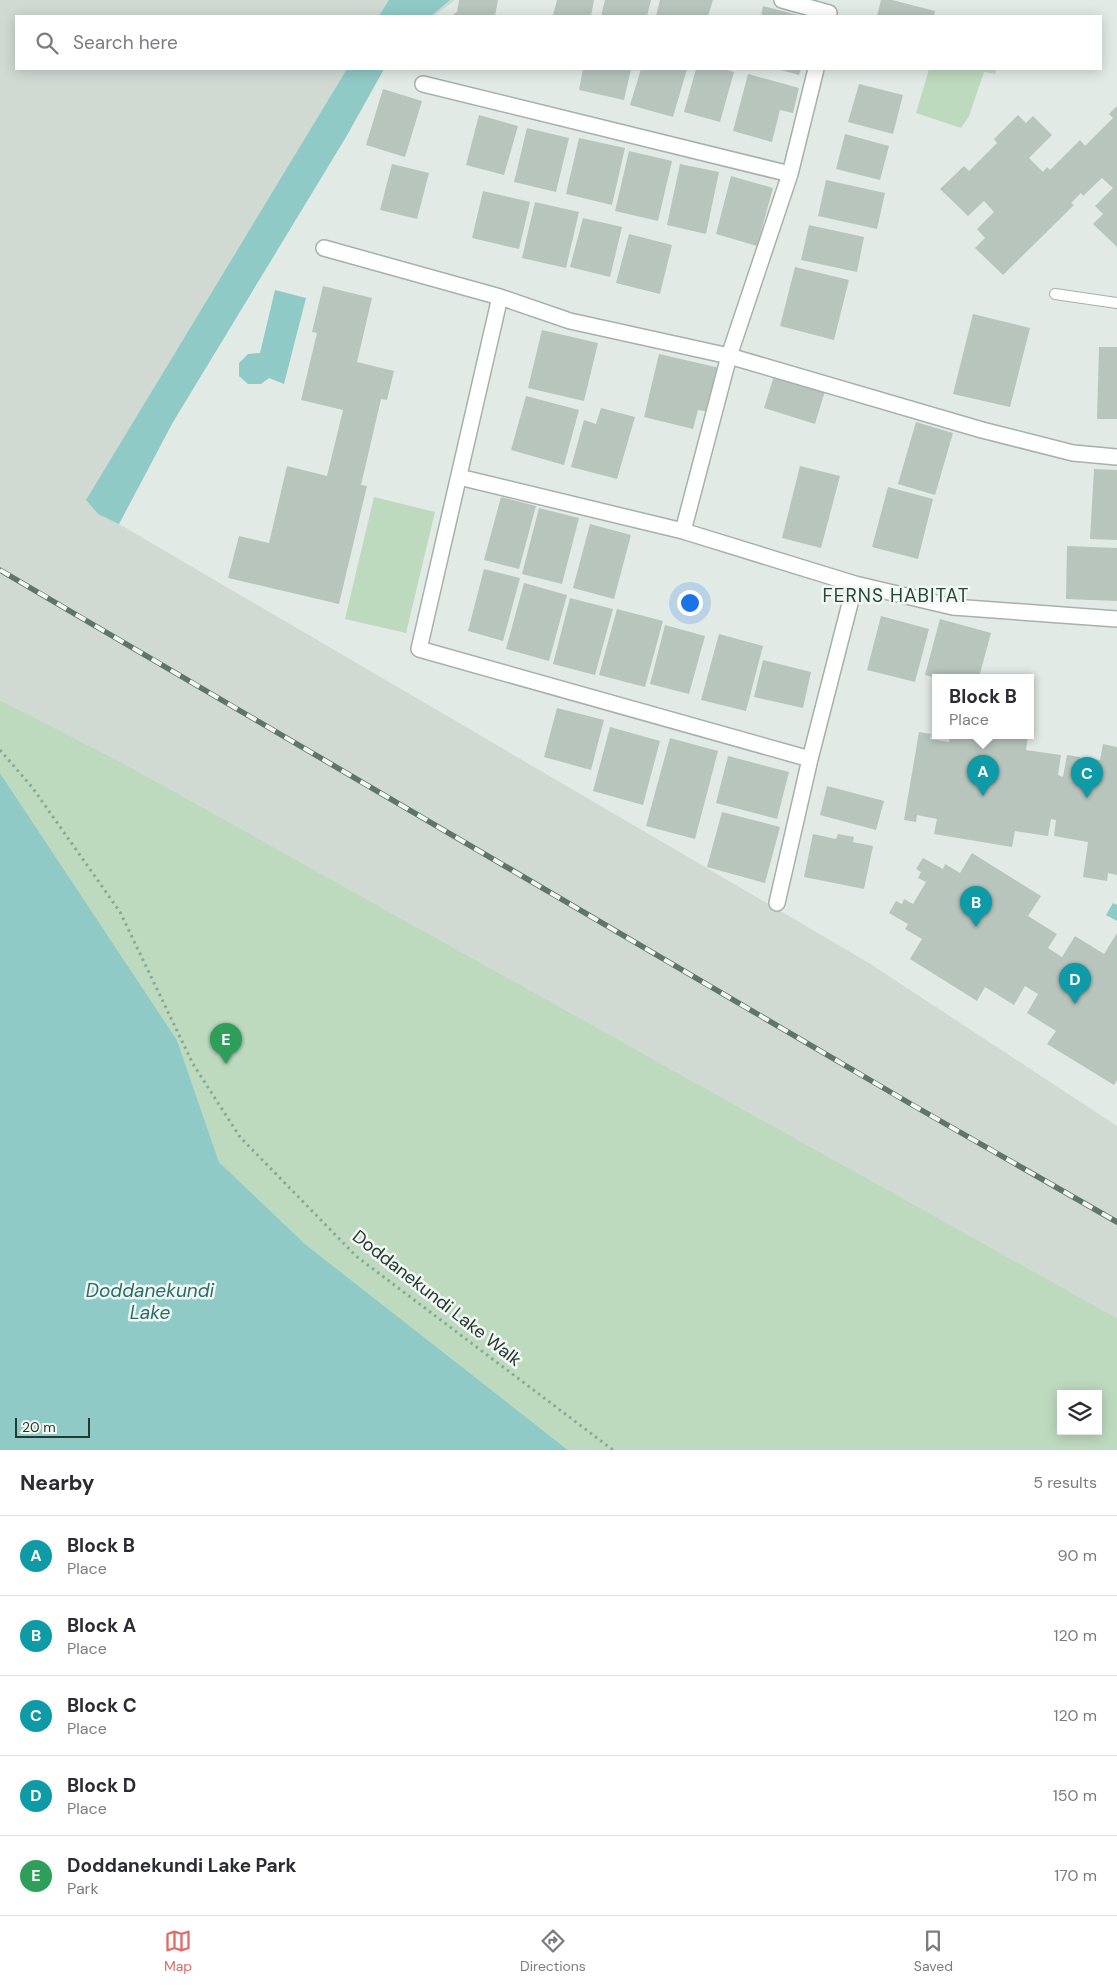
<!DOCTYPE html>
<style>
body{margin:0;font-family:"DM Sans",sans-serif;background:#f7f7f7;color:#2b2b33}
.controls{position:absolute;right:15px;bottom:15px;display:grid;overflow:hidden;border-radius:0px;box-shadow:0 2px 12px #0003}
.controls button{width:45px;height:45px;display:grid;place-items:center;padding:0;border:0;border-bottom:1px solid #e1e1e2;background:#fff;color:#2b2b33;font:25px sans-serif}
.scale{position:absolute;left:15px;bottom:12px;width:75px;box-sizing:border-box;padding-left:5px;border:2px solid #24392f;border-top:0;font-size:14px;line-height:18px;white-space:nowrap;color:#24392f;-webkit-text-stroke:4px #f2f7f3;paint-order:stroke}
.you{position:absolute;left:689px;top:602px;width:18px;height:18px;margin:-12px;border:4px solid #fff;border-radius:50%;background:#1a73e8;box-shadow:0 0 0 8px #1a73e833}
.badge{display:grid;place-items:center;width:32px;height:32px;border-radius:50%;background:#e46a66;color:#fff;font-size:16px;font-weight:700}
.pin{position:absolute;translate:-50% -41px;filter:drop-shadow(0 1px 2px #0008)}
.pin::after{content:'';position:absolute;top:26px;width:18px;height:15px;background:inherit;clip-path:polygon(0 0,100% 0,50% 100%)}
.popup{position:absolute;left:932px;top:674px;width:102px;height:65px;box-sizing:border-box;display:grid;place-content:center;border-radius:0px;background:#fff;filter:drop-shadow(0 1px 4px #0005);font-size:16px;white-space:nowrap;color:#7c7c81}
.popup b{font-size:19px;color:#2b2b33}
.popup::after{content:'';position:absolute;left:50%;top:100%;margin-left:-10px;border:10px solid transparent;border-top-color:#fff}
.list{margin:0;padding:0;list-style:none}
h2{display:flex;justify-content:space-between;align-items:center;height:65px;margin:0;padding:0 20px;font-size:21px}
h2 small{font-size:16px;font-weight:400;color:#7c7c81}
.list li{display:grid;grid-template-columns:32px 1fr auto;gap:15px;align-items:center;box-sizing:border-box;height:80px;padding:0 20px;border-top:1px solid #e1e1e2}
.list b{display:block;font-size:19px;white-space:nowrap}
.list p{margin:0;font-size:16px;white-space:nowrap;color:#7c7c81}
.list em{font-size:16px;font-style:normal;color:#7c7c81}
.icon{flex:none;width:28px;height:28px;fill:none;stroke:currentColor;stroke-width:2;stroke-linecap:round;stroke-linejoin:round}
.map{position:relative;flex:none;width:1117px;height:1450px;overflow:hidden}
.search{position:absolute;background:#fff;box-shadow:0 2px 12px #0003;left:15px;right:15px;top:15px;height:55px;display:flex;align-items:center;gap:12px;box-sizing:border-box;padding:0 18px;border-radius:0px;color:#7c7c81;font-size:19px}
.sheet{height:465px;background:#fff}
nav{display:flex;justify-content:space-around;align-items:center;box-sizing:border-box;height:70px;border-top:1px solid #e1e1e2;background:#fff;font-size:14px;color:#7c7c81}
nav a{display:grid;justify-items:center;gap:2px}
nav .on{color:#e46a66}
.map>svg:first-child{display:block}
.built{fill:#d0dad3}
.green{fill:#bdd9be;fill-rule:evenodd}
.water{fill:#8fcac6}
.building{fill:#b7c5bd}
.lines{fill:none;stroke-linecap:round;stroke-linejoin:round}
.lane-casing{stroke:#a5b1ab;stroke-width:12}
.street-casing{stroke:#a5b1ab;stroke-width:18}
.path{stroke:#85ab97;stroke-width:3;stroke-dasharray:2.5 4;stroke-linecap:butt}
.lane{stroke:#fff;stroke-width:10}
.street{stroke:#fff;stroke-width:15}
.rail-casing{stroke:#5e756a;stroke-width:5.5}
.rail{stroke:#f2f7f3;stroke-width:4;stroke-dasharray:11;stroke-linecap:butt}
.labels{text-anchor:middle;stroke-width:5;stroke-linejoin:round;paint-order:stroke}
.street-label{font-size:18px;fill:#24392f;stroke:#f2f7f3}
.neighbourhood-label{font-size:19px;letter-spacing:1px;fill:#224937;stroke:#f2f7f3}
.water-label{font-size:19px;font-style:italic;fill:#246f6b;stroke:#f2f7f3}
</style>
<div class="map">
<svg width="1117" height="1450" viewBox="0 0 1117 1450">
<rect width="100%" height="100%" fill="#e2eae5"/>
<!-- built -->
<path class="built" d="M0 0H455L434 16H16V69H384L346 137 173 422 119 524 869 963 1117 1126V1318L121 762 0 700Z"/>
<!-- green -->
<path class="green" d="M929 69H996L995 74 984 72 969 116 961 128 916 113Z
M374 497 435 512 406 633 345 619Z
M0 700 121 762 1117 1318V1450H568L305 1244 219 1162 177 1040 0 773ZM1061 1394H1098V1431H1061Z"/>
<!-- water -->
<path class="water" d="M389 0H450L431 16H379Z
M347 69H384L346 137 173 422 119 524 98 514 86 500Z
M275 290 306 298 284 384 269 378 261 384H248L239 376V363L248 354 260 353Z
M0 773 177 1040 219 1162 305 1244 568 1450H0Z
M1113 903 1117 905V921L1106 915Z"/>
<!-- building -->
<path class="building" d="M459 0H498L495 16H451L457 12Z
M557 0H594L591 16 553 15Z
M605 0H651L647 16H601Z
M660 0H713L708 16H656Z
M881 0H892L935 11 934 16H877Z
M763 6 801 16H761Z
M583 69H631L624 100 579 90Z
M641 69H687L673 117 630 105Z
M696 69H724L734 72 720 122 684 112Z
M777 69H801L799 75Z
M748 74 799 88 793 113 780 110 772 142 733 131Z
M859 84 903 95 893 134 848 122Z
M383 89 422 101 405 157 366 145Z
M1117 106V247L1093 224 1103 214 1095 206 1113 188 1102 178 1083 196 1081 193 1071 203 1074 205 1003 275 975 248 985 238 977 229 994 212 984 201 968 216 940 189 964 166 969 171 997 143 994 139 1018 115 1026 123 1033 116 1052 135 1029 158 1043 172 1047 167 1050 170 1080 140 1085 146 1113 118 1109 114Z
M479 115 518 126 504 175 466 165Z
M527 128 569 138 556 192 514 182Z
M845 134 889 146 880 180 836 169Z
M579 138 625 148 612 205 566 194Z
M629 151 672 161 658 221 615 211Z
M392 164 429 173 417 219 380 210Z
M680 164 719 172 706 234 667 225Z
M731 176 773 188 757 246 716 234Z
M826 180 885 193 877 229 818 216Z
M483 191 530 202 519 249 472 238Z
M535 202 579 212 566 268 522 258Z
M583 218 622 227 610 277 570 267Z
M809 225 864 237 857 272 801 260Z
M629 234 672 245 660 294 616 283Z
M795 267 849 280 834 340 780 326Z
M323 286 372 298 357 362 394 371 387 400 381 399 361 485 367 486 339 604 228 578 239 536 269 543 287 466 327 476 343 410 301 400 317 333 312 332Z
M973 314 1030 328 1010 407 953 394Z
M542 330 598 343 584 401 528 388Z
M1099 347H1117V419H1097Z
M659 354 720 368 709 412 698 410 693 429 644 417Z
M774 376 825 391 815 424 764 408Z
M526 396 579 410 564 465 511 450Z
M601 408 635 417 617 479 571 467 584 420 596 424Z
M916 422 953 433 935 495 898 484Z
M800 466 840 476 821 548 782 538Z
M1094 469 1117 470V540L1090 539Z
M888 487 933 499 918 559 872 547Z
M501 497 536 506 519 569 484 560Z
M539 508 579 518 562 584 522 574Z
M590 524 631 535 614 599 573 588Z
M1067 546 1117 548V601L1066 599Z
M484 569 520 578 503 641 468 631Z
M524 583 567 595 549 661 506 649Z
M570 598 613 609 595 675 553 664Z
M617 609 663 621 645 687 599 675Z
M881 616 929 629 915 682 867 670Z
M940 619 991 633 979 677 936 678 925 675Z
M665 625 705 636 689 694 650 684Z
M719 634 763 646 746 711 701 700Z
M763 660 811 672 803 708 754 697Z
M557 708 604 720 591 770 544 757Z
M610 727 660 741 643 805 593 791Z
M919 732 931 734 930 739 949 742 950 735H1028L1026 750 1061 755 1058 775 1063 777 1067 755 1080 757V761L1092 763V759L1100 760 1103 744 1117 747V875L1108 873 1107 881 1083 877 1088 842 1054 836 1056 820 1051 819 1048 836 1015 831 1012 847 934 834 937 819 917 815 916 822 904 820Z
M670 738 718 751 695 839 646 826Z
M728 756 789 772 777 819 716 803Z
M827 786 884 801 876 830 820 815Z
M722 812 780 827 765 883 707 867Z
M813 834 836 839 838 834 854 837 853 842 873 846 864 889 804 877Z
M972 853 1041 896 1028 916 1057 934 1048 948 1062 957 1075 936 1104 954 1117 933V1080L1114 1085 1047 1044 1056 1031 1027 1013 1038 994 1025 986 1014 1005 985 987 977 1001 910 959 922 939 905 929 908 924 889 913 896 901 902 904 904 899 913 904 926 882 918 878 921 872 916 869 923 858 943 869 945 864 960 873Z"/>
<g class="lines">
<!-- lane casing -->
<g class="lane-casing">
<path id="lane" d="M1055 294 1117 303"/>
</g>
<!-- street casing -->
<g class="street-casing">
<path id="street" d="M782 0 829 13
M423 84 790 174
M324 248 500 297 570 321 729 356 982 430 1073 453 1117 457
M500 297 419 649 810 759
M459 477 683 531 855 584 953 607 1117 619
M683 531 729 356 790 174 816 69
M777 903 810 759 855 584"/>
</g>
<!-- path -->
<path class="path" d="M0 750 32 787 120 912 193 1064 240 1137 356 1256 613 1450"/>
<!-- lane -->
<use href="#lane" class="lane"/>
<!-- street -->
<use href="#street" class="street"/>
<!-- rail casing -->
<g class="rail-casing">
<path id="rail" d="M0 570 916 1107 1117 1222"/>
</g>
<!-- rail -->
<use href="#rail" class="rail"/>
</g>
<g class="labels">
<!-- street labels -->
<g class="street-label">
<text transform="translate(437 1298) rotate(38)" y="6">Doddanekundi Lake Walk</text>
</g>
<!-- neighbourhood labels -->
<g class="neighbourhood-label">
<text x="896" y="602">FERNS HABITAT</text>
</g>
<!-- water labels -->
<g class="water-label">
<text x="150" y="1297">Doddanekundi<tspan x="150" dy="22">Lake</tspan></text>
</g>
</g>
</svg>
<div class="controls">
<button><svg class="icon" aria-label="layers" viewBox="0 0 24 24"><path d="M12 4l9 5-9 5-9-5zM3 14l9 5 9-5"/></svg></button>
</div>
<div class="scale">20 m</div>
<div class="you"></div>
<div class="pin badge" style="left:983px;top:796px;background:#0f9aa8">A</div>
<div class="popup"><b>Block B</b>Place</div>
<div class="pin badge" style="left:976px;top:927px;background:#0f9aa8">B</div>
<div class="pin badge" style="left:1087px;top:798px;background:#0f9aa8">C</div>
<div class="pin badge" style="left:1075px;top:1004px;background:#0f9aa8">D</div>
<div class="pin badge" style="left:226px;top:1064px;background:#2e9e5b">E</div>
<div class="search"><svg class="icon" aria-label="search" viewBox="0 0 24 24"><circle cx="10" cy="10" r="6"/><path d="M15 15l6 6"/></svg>Search here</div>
</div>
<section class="sheet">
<h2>Nearby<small>5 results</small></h2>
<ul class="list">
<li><span class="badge" style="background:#0f9aa8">A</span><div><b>Block B</b><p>Place</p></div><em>90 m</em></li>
<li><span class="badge" style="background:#0f9aa8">B</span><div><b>Block A</b><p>Place</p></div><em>120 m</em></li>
<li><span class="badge" style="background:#0f9aa8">C</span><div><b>Block C</b><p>Place</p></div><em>120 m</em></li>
<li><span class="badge" style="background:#0f9aa8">D</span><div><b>Block D</b><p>Place</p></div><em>150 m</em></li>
<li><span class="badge" style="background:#2e9e5b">E</span><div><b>Doddanekundi Lake Park</b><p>Park</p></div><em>170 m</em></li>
</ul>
</section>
<nav>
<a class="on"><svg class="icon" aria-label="map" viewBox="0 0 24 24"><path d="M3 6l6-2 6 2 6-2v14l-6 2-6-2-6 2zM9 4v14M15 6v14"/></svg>Map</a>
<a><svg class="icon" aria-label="directions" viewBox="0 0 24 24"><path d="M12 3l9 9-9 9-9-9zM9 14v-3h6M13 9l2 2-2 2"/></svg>Directions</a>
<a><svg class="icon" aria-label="saved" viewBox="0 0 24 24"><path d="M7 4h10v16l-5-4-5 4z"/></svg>Saved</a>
</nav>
